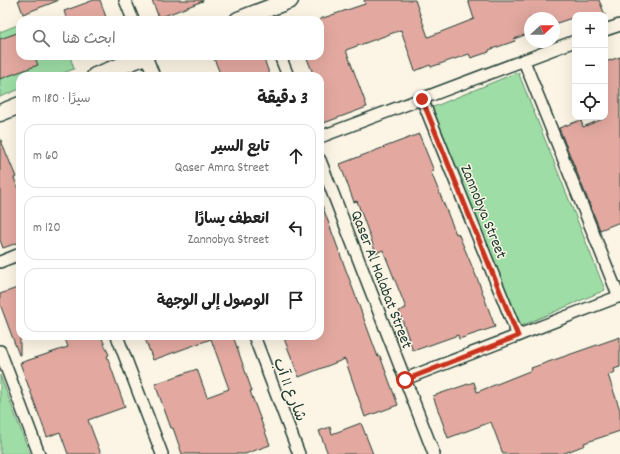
<!DOCTYPE html>
<html lang="ar">
<meta charset="utf-8">
<style>
body{margin:0;font-family:Dekko,"Playpen Sans Arabic",sans-serif;background:#f6f6f6;color:#222;direction:rtl}
.controls{position:absolute;right:12px;top:12px;display:grid;overflow:hidden;border-radius:8px;box-shadow:0 4px 16px #0002}
.controls button{width:36px;height:36px;display:grid;place-items:center;padding:0;border:0;border-bottom:1px solid #e0e0e0;background:#fff;color:#222;font:20px sans-serif}
.compass{position:absolute;left:524px;top:12px;width:36px;height:36px;border-radius:50%;background:#fff;box-shadow:0 4px 16px #0002;rotate:69deg}
.stop{position:absolute;width:12px;height:12px;margin:-9px;border:3px solid #c8321e;border-radius:50%;background:#fff}
.stop.end{background:#c8321e;border-color:#fff;box-shadow:0 1px 4px #0008}
.list{margin:0;padding:0;list-style:none}
h2{display:flex;justify-content:space-between;align-items:center;height:52px;margin:0;padding:0 16px;font-size:17px}
h2 small{font-size:13px;font-weight:400;color:#767676}
.list li{display:grid;grid-template-columns:26px 1fr auto;gap:12px;align-items:center;box-sizing:border-box;height:64px;margin:0 8px 8px;padding:0 8px;border:1px solid #e0e0e0;border-radius:12px}
.list b{display:block;font-size:15px;white-space:nowrap}
.list p{margin:0;font-size:13px;white-space:nowrap;color:#767676}
.list em{font-size:13px;font-style:normal;color:#767676}
.icon{flex:none;width:22px;height:22px;fill:none;stroke:currentColor;stroke-width:2;stroke-linecap:round;stroke-linejoin:round}
.map{position:relative;flex:none;width:620px;height:454px;overflow:hidden;direction:ltr}
.search{position:absolute;background:#fff;box-shadow:0 4px 16px #0002;left:16px;top:16px;width:308px;height:44px;display:flex;align-items:center;gap:10px;box-sizing:border-box;padding:0 14px;border-radius:12px;color:#767676;font-size:15px}
.panel{position:absolute;background:#fff;box-shadow:0 4px 16px #0002;left:16px;top:72px;width:308px;height:268px;border-radius:12px;direction:rtl}
.map>svg:first-child{display:block}
.green{fill:#9edea6;stroke:#5e8e6d}
.building{fill:#e3a9a0;stroke:#1f3d34}
.lines{fill:none;stroke-linecap:round;stroke-linejoin:round}
.street-casing{stroke:#1f3d34;stroke-width:14}
.secondary-casing{stroke:#1f3d34;stroke-width:19}
.street{stroke:#fcf5e5;stroke-width:11}
.secondary{stroke:#fcf5e5;stroke-width:16}
.route{stroke:#c8321e;stroke-width:5}
.labels{text-anchor:middle;stroke-width:3;stroke-linejoin:round;paint-order:stroke}
.street-label{font-size:16px;fill:#1f3d34;stroke:#fcf5e5}
</style>
<div class="map">
<svg width="620" height="454" viewBox="0 0 620 454">
<rect width="100%" height="100%" fill="#fcf5e5"/>
<filter id="ink" filterUnits="userSpaceOnUse"><feTurbulence type="fractalNoise" baseFrequency=".025" numOctaves="2"/><feDisplacementMap in="SourceGraphic" scale="8" xChannelSelector="R" yChannelSelector="G"/><feConvolveMatrix kernelMatrix="1 2 1 2 8 2 1 2 1" color-interpolation-filters="sRGB"/></filter>
<g filter="url(#ink)">
<!-- green -->
<path class="green" d="M20 24V56H70L74 69 55 76H20V89L0 97V32Z
M518 72 605 290 519 327 431 108Z
M0 375 30 454H0Z"/>
<!-- building -->
<path class="building" d="M18 0H57V1L23 14Z
M94 0H100L107 20H67L64 11Z
M152 0H203V1L159 18Z
M364 0H415L428 37 474 19 468 0H599L605 15H575V17L554 24V18H530V33L514 39 515 41 489 50V52L471 58 469 54 431 67 430 65 415 71 401 30 346 50 367 107 324 123 320 112V76H314L306 56H320V19L365 4Z
M20 32V56H34L38 65 0 79V39Z
M213 56H263L270 76H221Z
M620 57V222L600 230 559 128 581 120 583 127 605 118V62Z
M419 134 434 171 431 172 456 234 458 233 479 283 495 327 459 339 458 335 413 351 399 311 406 308 383 250 376 253 357 201 354 202 340 164Z
M0 138 16 177 14 178 20 193V242L3 248 0 240Z
M320 205H322L378 357 380 356 398 405 365 417 345 359 299 377 283 336H320Z
M20 287V355H19L0 304V294Z
M64 336H101L109 355 107 356 125 407 88 420 101 454H68L60 432 47 437 20 363 68 347Z
M144 336H233L252 391H250L270 445 245 454H182L173 428H171L155 384 197 369 207 397 229 389 211 339 153 360Z
M620 337V367L614 369 615 372 608 375 620 410V431L584 443 585 445 562 454H503L491 422 448 438 433 396 474 382 477 392 532 370 531 368Z
M361 423 373 454H328L319 431 330 427 332 434Z"/>
<g class="lines">
<!-- street casing -->
<g class="street-casing">
<path id="street" d="M125 0 133 20
M605 30 620 25
M146 56 154 76
M280 56 288 76
M524 61 619 297
M422 99 518 336
M320 137 575 41
M320 160 434 454
M0 262 20 254
M117 336 162 454
M254 336 299 454
M0 351 39 454
M405 379 620 296"/>
</g>
<!-- secondary casing -->
<g class="secondary-casing">
<path id="secondary" d="M238 20 290 0
M95 76 146 56
M0 113 20 105"/>
</g>
<!-- street -->
<use href="#street" class="street"/>
<!-- secondary -->
<use href="#secondary" class="secondary"/>
</g>
</g>
<g class="lines" filter="url(#ink)">
<!-- route -->
<path class="route" d="M405 380 518 336 422 99"/>
</g>
<g class="labels">
<!-- street labels -->
<g class="street-label">
<text transform="translate(485 211) rotate(68)" y="6">Zannobya Street</text>
<text transform="translate(383 279) rotate(69)" y="6">Qaser Al Halabat Street</text>
<text transform="translate(291 389) rotate(69)" y="6">شارع 11 آب</text>
</g>
</g>
</svg>
<div class="controls">
<button>+</button>
<button>−</button>
<button><svg class="icon" aria-label="locate" viewBox="0 0 24 24"><circle cx="12" cy="12" r="6"/><path d="M12 2v4M12 18v4M2 12h4M18 12h4"/></svg></button>
</div>
<svg class="compass" viewBox="-18 -18 36 36"><path d="M0-13l5 13h-10z" fill="#e53935"/><path d="M0 13l5-13h-10z" fill="#767676"/></svg>
<div class="stop" style="left:405px;top:380px"></div>
<div class="stop end" style="left:422px;top:99px"></div>
<div class="search"><svg class="icon" aria-label="search" viewBox="0 0 24 24"><circle cx="10" cy="10" r="6"/><path d="M15 15l6 6"/></svg>ابحث هنا</div>
<section class="panel">
<h2>3 دقيقة<small>سيرًا · 180 m</small></h2>
<ul class="list">
<li><svg class="icon" aria-label="ahead" viewBox="0 0 24 24"><path d="M12 20V5M6 11l6-6 6 6"/></svg><div><b>تابع السير</b><p>Qaser Amra Street</p></div><em>60 m</em></li>
<li><svg class="icon" aria-label="left" viewBox="0 0 24 24"><path d="M17 20v-9H6M10 6l-5 5 5 5"/></svg><div><b>انعطف يسارًا</b><p>Zannobya Street</p></div><em>120 m</em></li>
<li><svg class="icon" aria-label="arrive" viewBox="0 0 24 24"><path d="M6 21V4h12l-3 4 3 4H6"/></svg><div><b>الوصول إلى الوجهة</b></div></li>
</ul>
</section>
</div>
